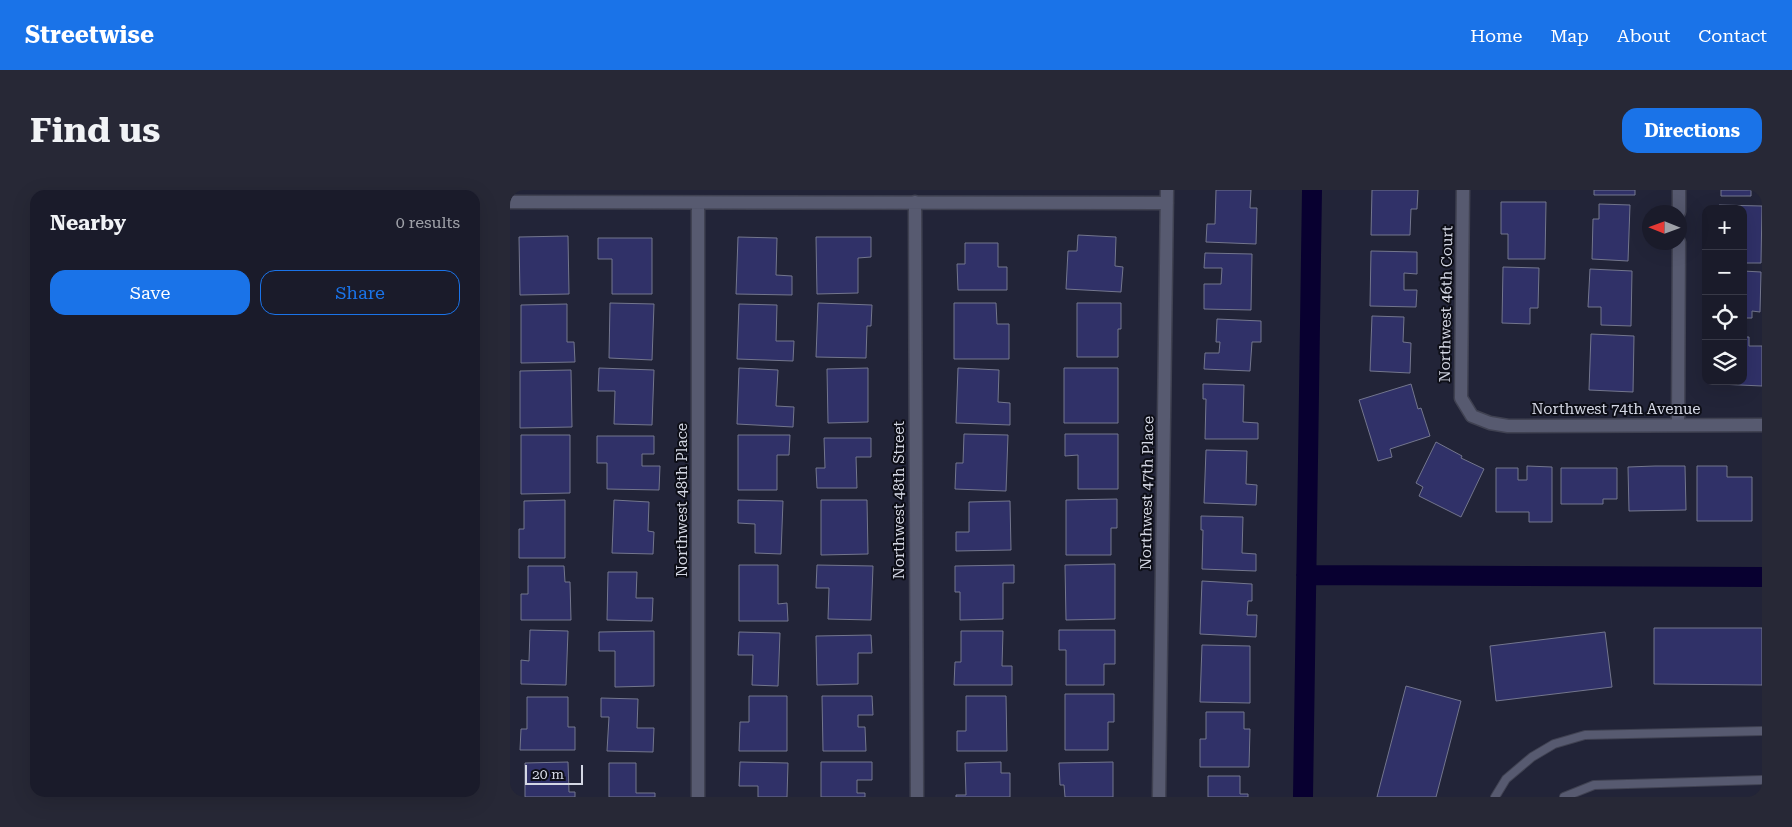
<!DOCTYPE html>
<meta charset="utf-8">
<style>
body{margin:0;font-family:"Roboto Serif",serif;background:#272836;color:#f1f3f6}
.controls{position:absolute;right:15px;top:15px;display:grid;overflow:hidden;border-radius:10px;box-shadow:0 5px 20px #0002}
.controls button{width:45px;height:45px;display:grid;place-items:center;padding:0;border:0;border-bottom:1px solid #383947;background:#1a1b2a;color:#f1f3f6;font:25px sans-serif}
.compass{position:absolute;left:1132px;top:15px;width:45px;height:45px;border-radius:50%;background:#1a1b2a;box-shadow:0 5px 20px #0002;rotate:271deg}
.scale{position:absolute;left:15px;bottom:12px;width:58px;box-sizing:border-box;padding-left:5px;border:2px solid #d4d7e4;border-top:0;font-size:14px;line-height:18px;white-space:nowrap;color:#d4d7e4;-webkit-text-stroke:4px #0d0e17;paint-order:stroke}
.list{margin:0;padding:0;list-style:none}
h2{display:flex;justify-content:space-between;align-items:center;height:65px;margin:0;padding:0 20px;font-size:21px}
h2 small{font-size:16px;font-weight:400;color:#9fa1a8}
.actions{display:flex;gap:10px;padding:15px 20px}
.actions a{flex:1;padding:11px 0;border:1px solid #1a73e8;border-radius:15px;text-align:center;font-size:18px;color:#1a73e8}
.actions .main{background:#1a73e8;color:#fff}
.icon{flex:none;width:28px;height:28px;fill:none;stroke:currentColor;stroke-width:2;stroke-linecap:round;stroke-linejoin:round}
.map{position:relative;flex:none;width:1252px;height:607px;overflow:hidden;border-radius:15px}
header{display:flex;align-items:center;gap:30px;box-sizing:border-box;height:70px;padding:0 25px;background:#1a73e8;color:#fff}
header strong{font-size:24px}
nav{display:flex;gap:28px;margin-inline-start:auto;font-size:18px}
.intro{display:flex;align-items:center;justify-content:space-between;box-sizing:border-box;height:120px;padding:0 30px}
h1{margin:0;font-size:35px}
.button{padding:12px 22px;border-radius:15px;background:#1a73e8;color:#fff;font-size:18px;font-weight:700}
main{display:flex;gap:30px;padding:0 30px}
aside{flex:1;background:#1a1b2a;border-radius:15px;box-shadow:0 5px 20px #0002}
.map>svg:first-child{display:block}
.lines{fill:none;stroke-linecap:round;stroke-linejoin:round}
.canal{stroke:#080030;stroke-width:20}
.building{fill:#303168;stroke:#73768d}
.service-casing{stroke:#404252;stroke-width:10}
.minor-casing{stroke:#404252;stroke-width:15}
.service{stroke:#575a70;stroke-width:8}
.minor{stroke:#575a70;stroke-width:12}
.labels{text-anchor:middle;stroke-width:4;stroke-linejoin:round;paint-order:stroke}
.street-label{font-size:15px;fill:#d4d7e4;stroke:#0d0e17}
</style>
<header>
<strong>Streetwise</strong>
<nav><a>Home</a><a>Map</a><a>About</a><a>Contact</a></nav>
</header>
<div class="intro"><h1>Find us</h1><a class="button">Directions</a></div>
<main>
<aside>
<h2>Nearby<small>0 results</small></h2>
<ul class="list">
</ul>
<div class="actions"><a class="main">Save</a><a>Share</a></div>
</aside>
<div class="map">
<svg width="1252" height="607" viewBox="0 0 1252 607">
<rect width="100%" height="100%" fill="#222438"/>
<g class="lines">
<!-- canal -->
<path class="canal" d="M796 385 1252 387
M793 607 802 0"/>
</g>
<!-- building -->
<path class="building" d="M706 0H741L740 18H747L746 54 696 52 697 34H705Z
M862 0H908L907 19H901L900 45H861Z
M1084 0H1125V5H1084Z
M1211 0H1241V6H1211Z
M991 12H1036L1035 69H998V44H991Z
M1089 14 1120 15 1118 71 1082 69 1083 29H1089Z
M1209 15 1252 16 1251 73H1233V19H1209Z
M568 45 606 47 605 76 613 77 611 102 556 99 558 61H567Z
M58 46 59 104 10 105 9 47Z
M228 47 267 48 266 85 282 86V105L226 104Z
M306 47H361V67L348 68V103L307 104Z
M88 48H142V104H102V69H88Z
M455 53H488V77H497V100H448L447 74H455Z
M861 61 907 62V84L894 83V100H907L906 117 860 116Z
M695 63 742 64 741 120 694 119V94H711L712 78H694Z
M993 77 1029 78 1028 118H1020V134L992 133Z
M1080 79 1122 81 1121 136 1091 135V117H1078Z
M1233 81 1251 82 1250 122 1242 121V128H1233Z
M100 113 144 114 142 170 99 168Z
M308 113 362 115 361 136H357L356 168 306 167Z
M444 113H486L487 134H499V169H444Z
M567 113H611V139H608V167H567Z
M57 114V152H64L65 172 11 173V115Z
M229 114 267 115 266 151H284L283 171 227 169Z
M862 126 894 127 893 152 901 153 900 183 860 181Z
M707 129 751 131V152H742L740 181 694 179 695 163H709L710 152H706Z
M1081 144 1124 146 1123 202 1079 200Z
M1233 147H1239V156H1252V196L1208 194V191H1233Z
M89 178 144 180 142 235 104 234 105 201H88Z
M229 178 268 180 266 216 284 217 283 237 227 234Z
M358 178V232L318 233 317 179Z
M448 178 489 180 488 212 500 213V235L446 233Z
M554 178H608V233H554Z
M61 180 62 237 10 238V181Z
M693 194 734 195 733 232 748 233V249H695L696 209H693Z
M901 194 908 219 911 218 920 246 880 259 882 267 868 271 849 210Z
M454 244 498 245 496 301 445 299 446 273H453Z
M555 244H608V299H568V265L555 266Z
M11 245H60V303L11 304Z
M228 245H280L279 265H267V300H228Z
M87 246H144V264H132V276H150L149 300 97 299V273H87Z
M314 248H361V267H346L347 298H307L306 278H315Z
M926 252 952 266 951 268 974 279 951 327 909 306 913 297 906 293Z
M696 260 737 261 736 294 747 295 746 315 694 313Z
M1017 276 1042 277V332H1019V322H986V278H1008V290H1017Z
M1145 276H1175L1176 320 1119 321 1118 277Z
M1187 276H1217V287H1242V331H1187Z
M1051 278H1107V309H1093V314H1051Z
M607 309V338H601V365H556V310Z
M55 310V368H9V339H14V311Z
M104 310 139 312 138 341 144 342 143 364 102 363Z
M228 310 273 311 271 364 245 363V334L228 333Z
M311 310H357L358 364 311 365Z
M500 311 501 360 446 361V342H459V312Z
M691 326 733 327 732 363 746 364V381L692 379 693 340H691Z
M605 374V429L556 430 555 375Z
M229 375H268V414L277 413 278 431H229Z
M307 375 363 376 361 430 318 429 319 398H306Z
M504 375V393H493V429L450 430V402H445V376Z
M18 376H54L55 392H60L61 430H11V404H18Z
M98 382H127L126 408H143L142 431 97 430Z
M692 391 742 394V411H738L737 425H747L746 447 690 444Z
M1144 438H1252V495L1144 494Z
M20 440 58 441 56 495 11 494V470L19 471Z
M549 440H605V474H594V495H556V460H549Z
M144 441V496L105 497V461H89V442Z
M451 441H493L492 476H502V495H444L445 472H451Z
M229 442 270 443 268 496 242 495 243 465H228Z
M1095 442 1102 497 986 511 980 456Z
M361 445 362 463H348V494L307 495 306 446Z
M692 455 740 456V513L690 512Z
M896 496 951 511 926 607H867Z
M555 504H604V532H598V560H555Z
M239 506H277V561H229L230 532H239Z
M312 506H362L363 525H348V537H355L356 561H313Z
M456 506H496L497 561H447V541H456Z
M17 507H58V537H65V560H10L11 539H17Z
M91 508 128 509 127 538H144L143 562 97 561 99 527H91Z
M696 522H734V539H740L739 577H690V549H696Z
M58 572 59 602H65V607H15V573Z
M230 572 278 573 277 607H248V596H229Z
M311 572H362V590H347V603H355V607H311Z
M491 572V583H500V607H446V605H456L455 573Z
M603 572V607H555L554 595H550L549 573Z
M99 573H126V603H145V607H99Z
M698 586H730V604H738V607H698Z"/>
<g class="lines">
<!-- service casing -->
<g class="service-casing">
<path id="service" d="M985 607 996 589 1022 567 1044 554 1075 545 1252 541
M1054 607 1084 595 1252 590"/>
</g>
<!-- minor casing -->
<g class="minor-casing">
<path id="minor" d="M953 0 951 208 962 226 980 233 998 236 1252 235
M0 12 657 13
M405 12 407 607
M188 13V607
M1169 22V0
M1168 235 1169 52
M649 607 657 0"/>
</g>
<!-- service -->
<use href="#service" class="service"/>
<!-- minor -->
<use href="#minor" class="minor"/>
</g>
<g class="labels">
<!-- street labels -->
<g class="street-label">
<text transform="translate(936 114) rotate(-89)" y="5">Northwest 46th Court</text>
<text x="1106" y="224">Northwest 74th Avenue</text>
<text transform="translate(637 303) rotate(-89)" y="5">Northwest 47th Place</text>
<text transform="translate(172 310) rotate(-90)" y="5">Northwest 48th Place</text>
<text transform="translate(389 310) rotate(-90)" y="5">Northwest 48th Street</text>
</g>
</g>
</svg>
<div class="controls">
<button>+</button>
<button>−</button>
<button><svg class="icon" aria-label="locate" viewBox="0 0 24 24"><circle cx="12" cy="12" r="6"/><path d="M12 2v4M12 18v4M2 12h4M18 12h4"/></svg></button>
<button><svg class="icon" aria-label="layers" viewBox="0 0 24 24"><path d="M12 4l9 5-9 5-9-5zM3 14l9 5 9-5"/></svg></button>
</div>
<svg class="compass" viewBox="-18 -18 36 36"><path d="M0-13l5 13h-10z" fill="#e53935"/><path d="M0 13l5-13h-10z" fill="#9fa1a8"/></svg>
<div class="scale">20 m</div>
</div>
</main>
